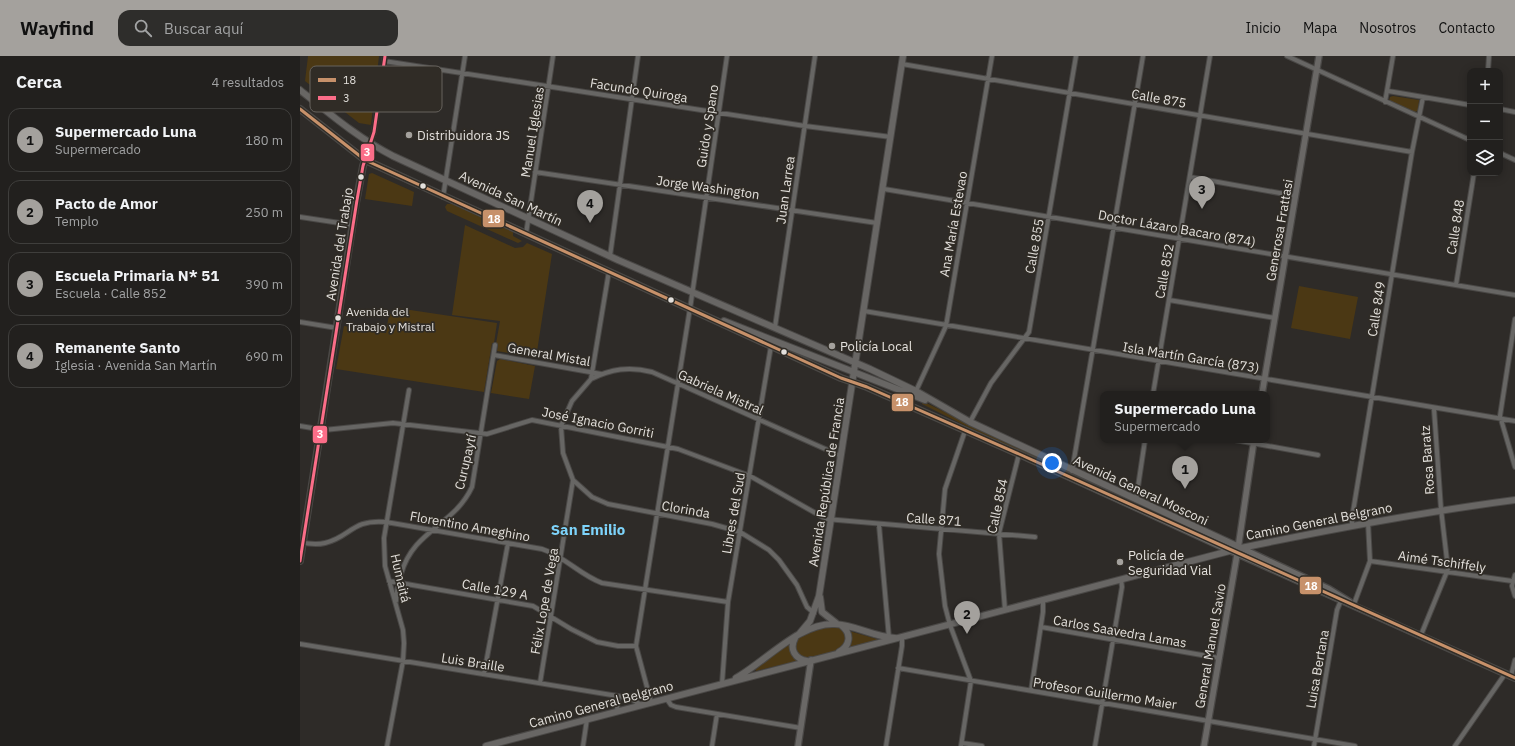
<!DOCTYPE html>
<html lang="es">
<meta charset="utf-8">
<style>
body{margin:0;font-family:"IBM Plex Sans",sans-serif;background:#2e2d2b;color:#f1f3f6}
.controls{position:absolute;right:12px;top:12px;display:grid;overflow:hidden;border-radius:8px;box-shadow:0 2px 10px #0003}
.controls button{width:36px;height:36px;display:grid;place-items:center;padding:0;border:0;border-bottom:1px solid #3f3e3c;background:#22201e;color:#f1f3f6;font:20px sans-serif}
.you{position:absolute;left:752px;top:407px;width:14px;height:14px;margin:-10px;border:3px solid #fff;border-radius:50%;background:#1a73e8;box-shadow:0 0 0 6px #1a73e833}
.badge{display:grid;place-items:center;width:26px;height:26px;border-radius:50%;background:#a4a19d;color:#111;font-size:13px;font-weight:700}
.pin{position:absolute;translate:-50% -33px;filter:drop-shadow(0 1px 2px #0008)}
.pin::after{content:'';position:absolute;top:21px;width:14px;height:12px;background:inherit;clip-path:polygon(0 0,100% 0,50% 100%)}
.popup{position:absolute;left:800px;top:335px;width:170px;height:52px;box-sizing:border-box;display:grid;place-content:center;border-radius:8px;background:#22201e;filter:drop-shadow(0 1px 3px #0005);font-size:13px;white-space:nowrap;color:#a2a3a4}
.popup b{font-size:15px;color:#f1f3f6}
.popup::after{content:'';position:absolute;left:50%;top:100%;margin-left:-8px;border:8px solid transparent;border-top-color:#22201e}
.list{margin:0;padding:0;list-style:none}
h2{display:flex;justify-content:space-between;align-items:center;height:52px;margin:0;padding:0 16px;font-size:17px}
h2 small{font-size:13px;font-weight:400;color:#a2a3a4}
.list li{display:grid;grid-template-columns:26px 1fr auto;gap:12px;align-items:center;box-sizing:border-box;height:64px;margin:0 8px 8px;padding:0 8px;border:1px solid #3f3e3c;border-radius:12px}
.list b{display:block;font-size:15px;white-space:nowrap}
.list p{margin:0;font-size:13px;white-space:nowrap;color:#a2a3a4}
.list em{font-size:13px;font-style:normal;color:#a2a3a4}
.icon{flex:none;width:22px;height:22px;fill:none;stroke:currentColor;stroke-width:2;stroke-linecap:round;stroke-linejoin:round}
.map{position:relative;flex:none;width:1215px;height:690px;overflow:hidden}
header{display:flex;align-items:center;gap:24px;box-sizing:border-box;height:56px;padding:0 20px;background:#a4a19d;color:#111}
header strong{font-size:19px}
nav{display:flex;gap:22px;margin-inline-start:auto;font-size:14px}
.search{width:280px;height:36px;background:#2e2d2b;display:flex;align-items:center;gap:10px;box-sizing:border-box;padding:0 14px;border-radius:12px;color:#a2a3a4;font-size:15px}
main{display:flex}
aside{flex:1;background:#22201e}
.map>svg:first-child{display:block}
.green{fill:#4b3814}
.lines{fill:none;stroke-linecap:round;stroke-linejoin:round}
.street-casing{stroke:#4a4846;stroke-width:6}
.secondary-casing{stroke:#4a4846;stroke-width:8}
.primary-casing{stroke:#4a4846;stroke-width:8}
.street{stroke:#676664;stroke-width:4}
.secondary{stroke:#6a6866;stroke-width:5.5}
.primary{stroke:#686664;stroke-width:6}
.bus-1-casing{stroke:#302c26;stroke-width:6}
.bus-2-casing{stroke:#302c26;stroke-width:6}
.bus-1{stroke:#c7916a;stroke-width:3}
.bus-2{stroke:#fb6d88;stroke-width:3}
.poi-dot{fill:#a4a19d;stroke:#302c26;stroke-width:1.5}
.bus-dot{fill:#e3e0dc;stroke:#302c26;stroke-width:1.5}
.labels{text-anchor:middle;stroke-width:3.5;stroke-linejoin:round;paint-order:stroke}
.bus-label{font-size:12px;fill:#e3e0dc;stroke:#302c26;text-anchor:start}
.street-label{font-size:13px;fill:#e3e0dc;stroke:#302c26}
.poi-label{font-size:13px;fill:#e3e0dc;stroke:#302c26;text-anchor:start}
.quarter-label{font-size:15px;font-weight:bold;fill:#7dd3fb;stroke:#302c26}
.key{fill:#302c26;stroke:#66625d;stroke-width:1}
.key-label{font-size:11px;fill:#e3e0dc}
.line-badge{stroke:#302c26;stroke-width:1.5}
.badge-label{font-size:11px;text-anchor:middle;font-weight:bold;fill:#fff}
</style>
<header>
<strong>Wayfind</strong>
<div class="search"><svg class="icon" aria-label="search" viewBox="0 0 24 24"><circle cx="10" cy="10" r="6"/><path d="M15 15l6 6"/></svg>Buscar aquí</div>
<nav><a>Inicio</a><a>Mapa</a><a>Nosotros</a><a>Contacto</a></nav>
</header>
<main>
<aside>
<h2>Cerca<small>4 resultados</small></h2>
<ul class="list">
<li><span class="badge">1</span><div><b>Supermercado Luna</b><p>Supermercado</p></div><em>180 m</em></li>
<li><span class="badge">2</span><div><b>Pacto de Amor</b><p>Templo</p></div><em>250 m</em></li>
<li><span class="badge">3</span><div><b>Escuela Primaria N* 51</b><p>Escuela · Calle 852</p></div><em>390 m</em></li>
<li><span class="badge">4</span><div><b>Remanente Santo</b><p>Iglesia · Avenida San Martín</p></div><em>690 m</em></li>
</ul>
</aside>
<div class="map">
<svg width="1215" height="690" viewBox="0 0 1215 690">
<rect width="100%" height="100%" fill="#2e2b28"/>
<!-- green -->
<path class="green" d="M8 0H79L71 69 59 67 5 25Z
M1093 40 1119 44 1118 55 1114 56 1089 45 1090 41Z
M72 117 114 136 112 150 65 143 69 118Z
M147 148H152L213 176V180L222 185 218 187 147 155 145 151Z
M165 169 215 192 223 191 227 187 252 198 236 302 197 295 198 289 196 288 200 265 152 259Z
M999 230 1058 241 1050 283 991 272Z
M97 252 197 267 194 287H192L184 336 36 313 44 270 86 277 89 258 96 259Z
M200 303 235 310 229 343 191 337 197 305Z
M622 345 747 405 932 490 930 491 668 371 622 348Z
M535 571 541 572 546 578C545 583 545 589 541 592 536 596 507 603 502 601 498 599 496 595 495 591 494 574 523 572 535 571Z
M549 575 577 583 578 585 549 593Z
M491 586 492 597 497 605 456 615 455 612Z"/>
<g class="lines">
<!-- street casing -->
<g class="street-casing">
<path id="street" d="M987 0 1170 84
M84 5 505 70 591 81
M602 8 1112 96
M1188 15 1189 0
M1088 35 1170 49
M1085 46 1093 0
M1200 53 1215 56
M70 88 74 76 85 0
M1200 97 1215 104
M235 116 577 167
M890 121 996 140
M584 133 1215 239
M143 141 165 0
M0 161 53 169
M226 178 253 0
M310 200 338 0
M1156 229 1174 117
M869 244 975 262
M564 255 1215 365
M1215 263 1200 360 1215 411
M0 266 37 272
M475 271 515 0
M194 299 301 318
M291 323C311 313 329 310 352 316L541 400
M616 335 646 270 692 0
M853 338 910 0
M670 366 691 327 729 276 776 0
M0 370 24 374 93 367 187 378 232 364 378 393 450 420 526 463 735 481
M935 384 1018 399
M772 415 843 0
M273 424 292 441 308 448 412 468 440 476 469 494 479 504 497 529 507 551 514 557
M836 444 845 384
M1052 468V462L1112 96 1123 41
M579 469 589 582
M0 486C8 488 17 489 25 487 51 481 51 463 86 466L242 493C264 500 280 519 302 527L428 546
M1070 505 1212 525
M1215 519 1212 530 1215 540
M89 525 233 550 271 573 297 586 318 590H336
M96 545C96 536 99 527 101 518 114 473 153 471 172 431L195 289
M1054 548 1070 505 1068 466
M705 554 699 477 719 398
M741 571 919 602
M1121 579 1148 513 1141 453 1134 353
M0 588 330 642 341 649
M598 612 1055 690
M184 618 208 487
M1211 620 1215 604
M240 627 273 424 263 397 261 370 272 345 291 323 309 215
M422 628 428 546 471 290
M731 635 743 556V544
M366 642 371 649 376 651 501 672
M351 646 336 590 391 246 427 0
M317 655 318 640
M662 687 682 690
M87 690 103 605 104 587 103 574 85 510 84 482 109 334
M283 690 287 663
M412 690 417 658
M586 690 602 590V581
M661 690 671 625 650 569 645 550 639 498 645 433 665 375
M795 690 822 531 821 523
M1014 690 1037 554 1042 542
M1155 690 1205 618"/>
</g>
<!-- secondary casing -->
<g class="secondary-casing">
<path id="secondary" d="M962 338 1019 0
M941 492 1029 533 1050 546
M931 495 1215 622
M0 505 56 147 63 110 70 88
M498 690 511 604
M904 690 938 493 954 384"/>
</g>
<!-- primary casing -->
<g class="primary-casing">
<path id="primary" d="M0 34C30 58 58 82 93 100L318 204 570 313 616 335 670 366 941 492
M0 53 65 104 541 322 567 331 719 398 931 495
M424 265 625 344
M520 541 522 556 536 567
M500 577 510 565 519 540 603 0
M495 582C489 593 495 603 507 605
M539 596C550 590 552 578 542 570
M436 622C465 606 500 566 535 568 555 569 574 581 595 582
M186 690 941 492C1032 473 1123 456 1215 444"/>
</g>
<!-- street -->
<use href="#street" class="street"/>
<!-- secondary -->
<use href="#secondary" class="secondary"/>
<!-- primary -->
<use href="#primary" class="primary"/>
<!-- bus-1 casing -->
<g class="bus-1-casing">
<path id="bus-1" d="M0 53 65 104 541 322 567 331 719 398 1215 622"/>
</g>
<!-- bus-2 casing -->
<g class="bus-2-casing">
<path id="bus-2" d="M0 505 57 144 63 110 74 76 85 0"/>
</g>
<!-- bus-1 -->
<use href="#bus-1" class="bus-1"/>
<!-- bus-2 -->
<use href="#bus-2" class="bus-2"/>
</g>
<!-- markers -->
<g class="poi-dot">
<circle cx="109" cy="79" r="4"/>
<circle cx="532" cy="290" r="4"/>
<circle cx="820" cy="506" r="4"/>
</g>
<g class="bus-dot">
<circle cx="61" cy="121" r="3.5"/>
<circle cx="123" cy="130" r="3.5"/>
<circle cx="371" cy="244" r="3.5"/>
<circle cx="38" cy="262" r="3.5"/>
<circle cx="484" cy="296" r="3.5"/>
</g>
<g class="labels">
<!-- bus labels -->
<g class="bus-label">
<text x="46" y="260">Avenida del<tspan x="46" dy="15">Trabajo y Mistral</tspan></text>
</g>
<!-- street labels -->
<g class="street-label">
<text transform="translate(339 34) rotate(9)" y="5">Facundo Quiroga</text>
<text transform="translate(859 42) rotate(10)" y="5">Calle 875</text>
<text transform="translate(407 70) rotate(-81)" y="5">Guido y Spano</text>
<text transform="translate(232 76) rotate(-81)" y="5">Manuel Iglesias</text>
<text transform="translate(408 131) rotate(8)" y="5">Jorge Washington</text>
<text transform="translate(485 134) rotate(-82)" y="5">Juan Larrea</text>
<text transform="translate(211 142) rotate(25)" y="5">Avenida San Martín</text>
<text transform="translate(653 168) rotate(-80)" y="5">Ana María Estevao</text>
<text transform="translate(1155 171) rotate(-81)" y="5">Calle 848</text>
<text transform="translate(877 172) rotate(10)" y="5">Doctor Lázaro Bacaro (874)</text>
<text transform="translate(979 174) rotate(-80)" y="5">Generosa Frattasi</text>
<text transform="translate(39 188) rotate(-81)" y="5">Avenida del Trabajo</text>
<text transform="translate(734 190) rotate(-80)" y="5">Calle 855</text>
<text transform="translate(864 215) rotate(-80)" y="5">Calle 852</text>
<text transform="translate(1076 253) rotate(-81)" y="5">Calle 849</text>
<text transform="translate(249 298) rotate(10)" y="5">General Mistal</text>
<text transform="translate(891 301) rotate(9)" y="5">Isla Martín García (873)</text>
<text transform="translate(421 336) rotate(24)" y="5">Gabriela Mistral</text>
<text transform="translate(298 366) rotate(11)" y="5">José Ignacio Gorriti</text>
<text transform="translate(1127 404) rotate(-94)" y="5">Rosa Baratz</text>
<text transform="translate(165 406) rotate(-77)" y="5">Curupaytí</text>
<text transform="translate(526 426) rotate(-81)" y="5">Avenida República de Francia</text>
<text transform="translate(841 434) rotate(25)" y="5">Avenida General Mosconi</text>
<text transform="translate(697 450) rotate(-78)" y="5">Calle 854</text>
<text transform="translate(386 453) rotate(10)" y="5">Clorinda</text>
<text transform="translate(433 457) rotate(-80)" y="5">Libres del Sud</text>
<text transform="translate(634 463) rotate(4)" y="5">Calle 871</text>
<text transform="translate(1019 465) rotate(-11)" y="5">Camino General Belgrano</text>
<text transform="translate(170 470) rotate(10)" y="5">Florentino Ameghino</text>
<text transform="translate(1142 505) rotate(8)" y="5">Aimé Tschiffely</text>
<text transform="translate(101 522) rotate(77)" y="5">Humaitá</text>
<text transform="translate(195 533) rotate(10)" y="5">Calle 129 A</text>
<text transform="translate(244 545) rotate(-80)" y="5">Félix Lope de Vega</text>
<text transform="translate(820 575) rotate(10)" y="5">Carlos Saavedra Lamas</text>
<text transform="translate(910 590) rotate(-80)" y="5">General Manuel Savio</text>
<text transform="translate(173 606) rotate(9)" y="5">Luis Braille</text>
<text transform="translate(1017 613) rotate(-80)" y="5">Luisa Bertana</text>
<text transform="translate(805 637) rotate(9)" y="5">Profesor Guillermo Maier</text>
<text transform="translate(301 648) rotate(-15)" y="5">Camino General Belgrano</text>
</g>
<!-- poi labels -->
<g class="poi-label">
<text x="117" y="84">Distribuidora JS</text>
<text x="540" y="295">Policía Local</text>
<text x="828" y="504">Policía de<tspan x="828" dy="15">Seguridad Vial</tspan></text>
</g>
<!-- quarter labels -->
<g class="quarter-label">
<text x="288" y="479">San Emilio</text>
</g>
</g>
<!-- legend -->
<rect x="10" y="10" width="132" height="46" rx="6" class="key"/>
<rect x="18" y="22" width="18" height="4" fill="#c7916a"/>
<rect x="18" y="40" width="18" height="4" fill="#fb6d88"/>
<g class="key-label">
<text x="43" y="28">18</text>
<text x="43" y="46">3</text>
</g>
<g class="line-badge">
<rect x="60" y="87" width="15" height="19" rx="4" fill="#fb6d88"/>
<rect x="182" y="153" width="23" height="19" rx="4" fill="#c7916a"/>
<rect x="591" y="337" width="23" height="19" rx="4" fill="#c7916a"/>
<rect x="12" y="369" width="16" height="19" rx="4" fill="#fb6d88"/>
<rect x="999" y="520" width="23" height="19" rx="4" fill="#c7916a"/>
</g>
<g class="badge-label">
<text x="67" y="100">3</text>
<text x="194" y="167">18</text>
<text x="602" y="350">18</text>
<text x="20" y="382">3</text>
<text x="1011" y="534">18</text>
</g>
</svg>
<div class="controls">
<button>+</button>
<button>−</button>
<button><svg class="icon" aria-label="layers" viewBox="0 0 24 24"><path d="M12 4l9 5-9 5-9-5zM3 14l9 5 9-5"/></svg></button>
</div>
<div class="you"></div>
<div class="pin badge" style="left:885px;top:433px">1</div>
<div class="popup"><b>Supermercado Luna</b>Supermercado</div>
<div class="pin badge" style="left:667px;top:578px">2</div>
<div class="pin badge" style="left:902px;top:153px">3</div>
<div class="pin badge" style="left:290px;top:167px">4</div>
</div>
</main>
